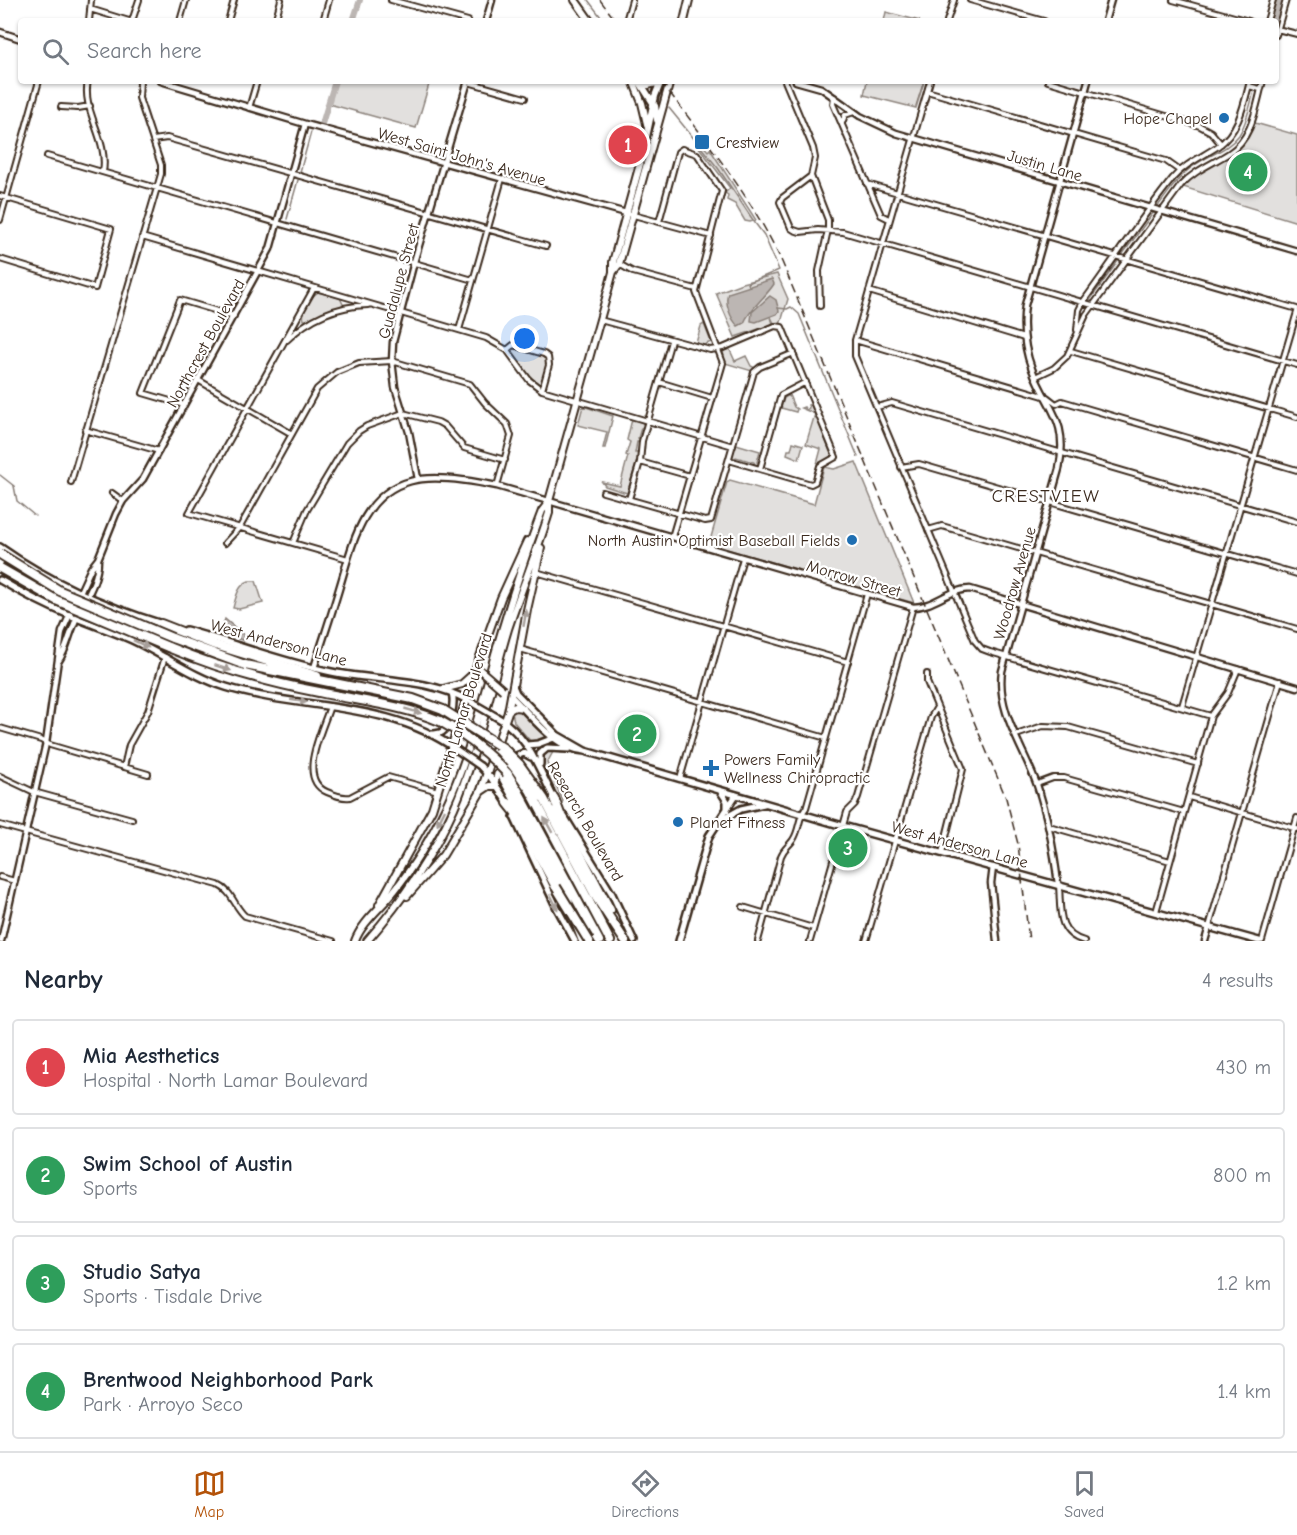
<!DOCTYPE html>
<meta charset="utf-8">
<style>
body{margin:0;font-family:"Comic Neue",sans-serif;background:#f6f6f7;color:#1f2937}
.you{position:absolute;left:525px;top:339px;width:21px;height:21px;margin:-15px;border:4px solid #fff;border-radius:50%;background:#1a73e8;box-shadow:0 0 0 9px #1a73e833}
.badge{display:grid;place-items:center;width:39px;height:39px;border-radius:50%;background:#b45309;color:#fff;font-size:20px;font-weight:700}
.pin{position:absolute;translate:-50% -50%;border:3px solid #fff;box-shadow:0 2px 6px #0006}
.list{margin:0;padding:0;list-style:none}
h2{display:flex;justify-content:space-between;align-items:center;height:78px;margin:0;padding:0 24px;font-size:26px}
h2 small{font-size:20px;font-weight:400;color:#747a83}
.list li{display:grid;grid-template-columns:39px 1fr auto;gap:18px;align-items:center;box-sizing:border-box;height:96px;margin:0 12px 12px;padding:0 12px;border:2px solid #e0e1e3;border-radius:6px}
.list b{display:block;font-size:22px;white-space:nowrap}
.list p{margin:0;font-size:20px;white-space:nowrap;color:#747a83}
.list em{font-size:20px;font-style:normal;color:#747a83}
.icon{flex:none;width:33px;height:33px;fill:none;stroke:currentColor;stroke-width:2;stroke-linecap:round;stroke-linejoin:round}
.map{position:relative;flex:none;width:1297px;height:941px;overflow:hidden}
.search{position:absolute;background:#fff;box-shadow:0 2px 4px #0004;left:18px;right:18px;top:18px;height:66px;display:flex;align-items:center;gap:15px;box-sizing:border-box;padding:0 21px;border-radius:6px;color:#747a83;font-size:22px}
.sheet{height:510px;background:#fff}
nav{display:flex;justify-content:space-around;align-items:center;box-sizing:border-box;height:84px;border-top:2px solid #e0e1e3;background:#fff;font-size:16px;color:#747a83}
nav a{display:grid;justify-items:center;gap:3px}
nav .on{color:#b45309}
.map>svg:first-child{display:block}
.green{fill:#e2e0de;stroke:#8e857e;stroke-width:1.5}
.water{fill:#bcb6b3;stroke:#887e77;stroke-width:1.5}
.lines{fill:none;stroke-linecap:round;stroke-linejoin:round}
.stream{stroke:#887e77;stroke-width:1.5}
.river{stroke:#bcb6b3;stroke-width:6}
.minor-casing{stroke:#3b2a1e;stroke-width:8}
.tertiary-casing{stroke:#3b2a1e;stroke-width:9}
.secondary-casing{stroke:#3b2a1e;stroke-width:10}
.primary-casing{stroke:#3b2a1e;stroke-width:10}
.motorway-casing{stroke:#3b2a1e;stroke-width:12}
.minor{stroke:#fff;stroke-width:4}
.tertiary{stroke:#fff;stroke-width:4.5}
.secondary{stroke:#fff;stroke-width:5}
.primary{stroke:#fff;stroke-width:6}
.motorway{stroke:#fff;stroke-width:8}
.rail{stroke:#3b2a1e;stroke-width:1.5;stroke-dasharray:9 4.5;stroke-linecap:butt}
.secondary-bridge-casing{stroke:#3b2a1e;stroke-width:10;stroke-linecap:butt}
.primary-bridge-casing{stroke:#3b2a1e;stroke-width:10;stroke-linecap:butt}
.motorway-bridge-casing{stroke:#3b2a1e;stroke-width:12;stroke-linecap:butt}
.secondary-bridge{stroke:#fff;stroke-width:5}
.primary-bridge{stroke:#fff;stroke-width:6}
.motorway-bridge{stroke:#fff;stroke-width:8}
.oneway{fill:#a79f9a}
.poi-dot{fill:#1f6fb2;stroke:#fff;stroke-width:2}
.labels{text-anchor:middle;stroke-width:4.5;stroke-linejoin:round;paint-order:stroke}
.poi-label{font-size:16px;fill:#3b2a1e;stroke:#fff;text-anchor:start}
.street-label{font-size:16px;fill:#3b2a1e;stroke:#fff}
.neighbourhood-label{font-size:18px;letter-spacing:1.5px;fill:#3b2a1e;stroke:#fff}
</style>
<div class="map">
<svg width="1297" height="941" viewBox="0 0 1297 941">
<rect width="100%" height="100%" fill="#fff"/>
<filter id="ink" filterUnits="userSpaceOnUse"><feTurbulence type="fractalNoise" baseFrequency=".0167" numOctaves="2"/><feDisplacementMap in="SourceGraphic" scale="12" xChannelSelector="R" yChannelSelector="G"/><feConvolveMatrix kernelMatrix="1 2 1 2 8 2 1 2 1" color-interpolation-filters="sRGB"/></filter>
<g filter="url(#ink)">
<!-- green -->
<path class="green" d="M886 12 920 21H884Z
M336 81H430L416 128 329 104Z
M867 81H924L916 108 864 95Z
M1255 123 1297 135V222L1183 187C1209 158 1236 163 1255 123Z
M702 144 708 151 710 149 756 220 750 222 745 221 735 204 727 200 728 195 725 193 730 188 698 146Z
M777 274 788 299 781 322 774 323 771 317 773 324 735 337 716 293 742 283Z
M318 292 340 298 343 304 340 307 308 320H304C301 312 311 296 318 292Z
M704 324 711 342 704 345 696 343 701 326Z
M512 347 546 358 547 363 541 384 536 383 510 351Z
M729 348 735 361 746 356 751 366 755 368 752 371 725 363 723 351Z
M789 395 794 407 797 409 796 412 781 408 784 398Z
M812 404 830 452 834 454 832 458 819 464H817L821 449 806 444 815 414 801 408 804 407 806 410 809 408 808 405Z
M583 406 613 416 605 448H603L607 432 578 425Z
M632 419 642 422 644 426 641 428 638 438 640 439V442H637L635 453H638V458L627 493 605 486 602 482 620 486 628 456 626 455 630 442 627 440Z
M793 442 803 445 799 459 787 454 788 450H791Z
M736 444 760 451 757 462 759 464 755 466 754 462 736 457 734 460 732 456Z
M856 462 914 603 709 544 727 482 730 480 814 504 824 467 834 469Z
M249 581H256L263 603 239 609 233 608C236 597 238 585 249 581Z
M521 709 548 738 538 743H532L514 722 512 712Z
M549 750H555L573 754 553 752 547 763 563 801 561 804 542 763V757Z"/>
<!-- water -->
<path class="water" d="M772 279 774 284C765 298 750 308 744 323L738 326C731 319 724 303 728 293Z
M770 296 776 300 779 311 777 314 756 322 751 321 752 312Z
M225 619 246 637 245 641 220 633Z"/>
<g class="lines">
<!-- stream -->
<path class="stream" d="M588 0 604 21
M607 21 609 20
M1256 82V81
M916 106 924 81
M669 108 718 168 755 223 764 235 779 270 748 283 749 286
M300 172 311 132
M1158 206C1169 192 1178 177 1192 167 1207 155 1227 151 1239 135 1247 123 1250 105 1254 91
M287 219 298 180
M1122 255 1153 213
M1090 300 1118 261
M778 308 787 309 791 307 799 314 858 457
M0 475 14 486 17 501 35 516"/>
<!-- river -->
<path class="river" d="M353 21 360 0
M1273 21 1279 0
M322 124 335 81"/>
<!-- minor casing -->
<g class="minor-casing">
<path id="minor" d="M391 0 468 21
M970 0 1044 21
M1173 0 1249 21
M90 9 129 21
M89 21 91 0
M132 21 139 0
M180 21 186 0
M228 21 234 0
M275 21 281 0
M323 21 329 0
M626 21 632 0
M947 21 954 0
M1267 21 1273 0
M1277 29 1297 34
M1276 35 1286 0
M88 81C81 111 109 139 103 172
M785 81 813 148 815 158 811 176 828 220V230L819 271 820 306
M930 81 855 340V356L975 641 982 649 990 652 1211 716
M1048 81 1200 126 1211 132 1221 144
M468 82 525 98
M1249 86 1260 89
M927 91 1166 161 1180 171
M834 97 833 104 881 215 889 219
M61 107 78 108 90 106
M249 108 257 81
M842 123 845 115 854 112
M153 140 167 138 546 246
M47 156 473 280
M811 176 782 198 780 202 791 228 794 230 800 232 818 230 843 232 1297 365
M867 184 1297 309
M0 196 111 229 95 288 0 259
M626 213 711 236
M0 220 39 81
M659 222 678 152 682 149 697 154 722 191 696 292 723 363 672 537
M142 237 486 338 507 350 513 345 544 354 548 357 549 365 542 390
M619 264 633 272 696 289
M314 288 189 513 348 559
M869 291 1024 338
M600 320 710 350 723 348 775 326 782 327 836 457 820 466 815 482 811 484 729 460
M459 330 502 179
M1077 330 1079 310 1083 302C1113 261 1141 218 1173 178 1186 163 1202 157 1218 146 1239 132 1244 104 1250 81
M287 340C310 317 336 306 368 305
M855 340 1047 397 1056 404 1062 401 1297 470
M507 350 529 380 542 390 733 446
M1071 351 1297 417
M1035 377 1054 368 1067 356 1086 315 1181 185C1195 170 1212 164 1229 153 1253 138 1256 106 1263 81
M198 380 292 434
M659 382 712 398
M184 405 143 393 180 300 234 316
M877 407 892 403 1297 522
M85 430 159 451
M640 462 690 476
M901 467 919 464 1297 574
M760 469 781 395 806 382
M71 482 161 174V165L139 98 140 81
M603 492 705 521 711 520 754 372 760 367 794 353
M112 493 123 501
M629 499 640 462 642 441 671 341
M928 530 942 526 1297 629
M225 543 240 527 317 389 337 372 359 363 392 361 470 384 485 403 507 424 511 436 497 486
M293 543 307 510 347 443 359 431 367 426 403 413 438 422 445 426 464 448 505 460
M536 572 848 662
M520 649 826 738
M927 674V682L963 769 942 853
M330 706C323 729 296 779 327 792 334 795 343 798 350 797L388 777 438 791
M1182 706 1297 312
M0 728 41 740 50 745 148 774
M1016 735 1043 726 1068 727 1198 764
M124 767 129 745 148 711 165 657
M0 776 34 792 132 819
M680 779 743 558
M1037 784 1053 778H1064L1184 812
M1189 797 1297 829
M0 825 218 885C232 891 234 906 245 916L333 941
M1049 826 1170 861
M0 877 15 881
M1059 885C1061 909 1056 933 1084 941
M743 907 813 928
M1156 912 1211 716 1228 693 1238 669
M1209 927 1280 681
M758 941 781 856C784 848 789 846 793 840 800 830 798 817 806 808L867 594
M810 941 847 812 855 804 858 797 913 607
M866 941 931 717 937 707
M1262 941 1297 818"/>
</g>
<!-- tertiary casing -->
<g class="tertiary-casing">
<path id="tertiary" d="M486 21 492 0
M1105 21 1111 0
M0 32 21 39
M161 81 305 124 626 213
M796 81 821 88 860 116 896 133 1297 251
M418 479 409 432 395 387 392 361 393 342 414 262 468 81
M58 662C66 651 68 639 73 627 81 604 98 585 98 560
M314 668C322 642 331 616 339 589 352 547 361 494 411 481 435 474 473 481 497 486L913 607C933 607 949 589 970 589L1297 687
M993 867 991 883 997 941
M1058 884C1054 851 1048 817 1037 785 1024 748 996 711 1002 671L1059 469C1069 419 1047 409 1032 369 1024 348 1022 327 1025 305L1088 81
M1 941 46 743 62 632 91 568 98 559 116 514 123 501 143 479 270 249 305 124
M1205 941 1209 927"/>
</g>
<!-- secondary casing -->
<g class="secondary-casing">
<path id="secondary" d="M0 547C50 582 104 606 162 624
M0 580C22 593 45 605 69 615 90 624 112 631 132 640 164 655 193 677 226 687 303 711 388 700 457 750
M186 630C233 643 279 661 327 671 375 682 425 676 469 701
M513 686 516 693 557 735 585 751
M511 696C532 716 554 749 585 751L843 826 1259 941
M495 716C528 734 538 768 555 800
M432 734C434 734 441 733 442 732 451 727 455 702 452 693
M527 745 538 744 554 738
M540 764V754L547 748 569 749
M480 766 491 778 509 805
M495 784 497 774 514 757 524 753 531 757
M721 792 727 801V810
M564 816 612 894 634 941
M514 817 557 908 575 941
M723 819 741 809 764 804
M679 941 709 836 736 795"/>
</g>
<!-- primary casing -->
<g class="primary-casing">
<path id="primary" d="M575 0 590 21
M684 21 689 0
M639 81 655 106 657 120
M640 81 648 85 660 82
M634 83 642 103 648 128
M613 271V262L641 160 655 96 661 81
M443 689 462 684 472 675
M508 711 515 707 523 708
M480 792 489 786H496
M407 896 443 855 480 793 508 712 527 610 541 548
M379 905 432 809 477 665 501 598 527 541
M355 941C362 922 382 907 394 891 415 865 432 836 446 806 469 758 481 705 495 654 509 606 524 558 542 511L549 502
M367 941C402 901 432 857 454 808 479 751 490 688 508 629 521 590 537 552 549 513V501L606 298 613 272 619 264 670 81"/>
</g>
<!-- motorway casing -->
<g class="motorway-casing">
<path id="motorway" d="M161 624 215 645 317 676
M172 638 245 665 413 699 443 710
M168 647C218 668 267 682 319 692 360 701 401 705 440 721
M519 764 544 799 596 897 625 941
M514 767 530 790 610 941
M507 773 517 789 599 941
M503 777 562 886 569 903
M554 798 563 822 610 910
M508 803 516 813 556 887
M577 925 583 941"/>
</g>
<!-- minor -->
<use href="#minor" class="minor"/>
<!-- tertiary -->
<use href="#tertiary" class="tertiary"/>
<!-- secondary -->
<use href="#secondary" class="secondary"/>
<!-- primary -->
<use href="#primary" class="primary"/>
<!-- motorway -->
<use href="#motorway" class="motorway"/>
<!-- rail -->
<path class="rail" d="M600 0 616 21
M661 81C704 139 751 195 782 262L1006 798 1018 844 1029 941"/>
<!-- secondary-bridge casing -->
<g class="secondary-bridge-casing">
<path id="secondary-bridge" d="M471 702 495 716
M457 750 480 766"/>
</g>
<!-- primary-bridge casing -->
<g class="primary-bridge-casing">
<path id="primary-bridge" d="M480 670 503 690"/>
</g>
<!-- motorway-bridge casing -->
<g class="motorway-bridge-casing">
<path id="motorway-bridge" d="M0 554 60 591 172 638
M0 568 56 600 168 647
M443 710 503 748 519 764
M440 721C466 735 487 752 507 773
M500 751 514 767
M556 887 589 941"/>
</g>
<!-- secondary-bridge -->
<use href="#secondary-bridge" class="secondary-bridge"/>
<!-- primary-bridge -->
<use href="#primary-bridge" class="primary-bridge"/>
<!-- motorway-bridge -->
<use href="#motorway-bridge" class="motorway-bridge"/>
</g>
<!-- one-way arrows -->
<defs><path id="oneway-solid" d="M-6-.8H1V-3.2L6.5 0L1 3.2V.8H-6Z" transform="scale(1.5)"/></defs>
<g class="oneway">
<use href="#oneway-solid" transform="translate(525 618) rotate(-80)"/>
<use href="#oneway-solid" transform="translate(141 644) rotate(26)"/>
<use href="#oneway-solid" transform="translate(223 668) rotate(18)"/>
<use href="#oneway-solid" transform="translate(299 701) rotate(8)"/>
<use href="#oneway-solid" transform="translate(413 711) rotate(16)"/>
<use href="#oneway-solid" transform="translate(441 817) rotate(117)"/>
<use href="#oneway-solid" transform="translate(548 825) rotate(-119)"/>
<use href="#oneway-solid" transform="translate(554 902) rotate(64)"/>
</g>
</g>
<!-- markers -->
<g class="poi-dot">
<circle cx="1224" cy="118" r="6"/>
<rect x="694" y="134" width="16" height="16" rx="3"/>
<circle cx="852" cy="540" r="6"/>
<path d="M708 759h6v6h6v6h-6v6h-6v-6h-6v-6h6z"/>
<circle cx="678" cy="822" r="6"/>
</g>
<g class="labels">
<!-- poi labels -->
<g class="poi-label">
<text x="1212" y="124" text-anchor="end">Hope Chapel</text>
<text x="716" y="148">Crestview</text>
<text x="840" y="546" text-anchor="end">North Austin Optimist Baseball Fields</text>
<text x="724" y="765">Powers Family<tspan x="724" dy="18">Wellness Chiropractic</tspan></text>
<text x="690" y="828">Planet Fitness</text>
</g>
<!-- street labels -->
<g class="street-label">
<text transform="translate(462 156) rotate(16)" y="6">West Saint John's Avenue</text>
<text transform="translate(1045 165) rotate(16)" y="6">Justin Lane</text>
<text transform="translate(398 281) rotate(-75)" y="6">Guadalupe Street</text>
<text transform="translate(205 343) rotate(-61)" y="6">Northcrest Boulevard</text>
<text transform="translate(854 578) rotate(16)" y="6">Morrow Street</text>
<text transform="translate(1014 583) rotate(-74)" y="6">Woodrow Avenue</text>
<text transform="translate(279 642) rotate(15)" y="6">West Anderson Lane</text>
<text transform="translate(463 710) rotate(-73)" y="6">North Lamar Boulevard</text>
<text transform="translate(586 821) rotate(60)" y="6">Research Boulevard</text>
<text transform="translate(960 844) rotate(15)" y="6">West Anderson Lane</text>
</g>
<!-- neighbourhood labels -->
<g class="neighbourhood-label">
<text x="1046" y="502">CRESTVIEW</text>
</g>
</g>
</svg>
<div class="you"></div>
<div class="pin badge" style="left:628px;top:145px;background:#e0444e">1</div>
<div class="pin badge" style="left:637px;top:734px;background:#2e9e5b">2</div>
<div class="pin badge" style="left:848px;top:848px;background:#2e9e5b">3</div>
<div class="pin badge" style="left:1248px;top:172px;background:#2e9e5b">4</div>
<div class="search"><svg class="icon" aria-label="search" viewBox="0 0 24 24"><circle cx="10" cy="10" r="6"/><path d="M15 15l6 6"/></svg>Search here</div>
</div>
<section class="sheet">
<h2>Nearby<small>4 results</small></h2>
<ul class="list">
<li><span class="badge" style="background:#e0444e">1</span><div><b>Mia Aesthetics</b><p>Hospital · North Lamar Boulevard</p></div><em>430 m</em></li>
<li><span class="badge" style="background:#2e9e5b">2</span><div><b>Swim School of Austin</b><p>Sports</p></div><em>800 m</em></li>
<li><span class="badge" style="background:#2e9e5b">3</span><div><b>Studio Satya</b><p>Sports · Tisdale Drive</p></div><em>1.2 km</em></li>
<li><span class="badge" style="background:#2e9e5b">4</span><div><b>Brentwood Neighborhood Park</b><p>Park · Arroyo Seco</p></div><em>1.4 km</em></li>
</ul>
</section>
<nav>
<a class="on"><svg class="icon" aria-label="map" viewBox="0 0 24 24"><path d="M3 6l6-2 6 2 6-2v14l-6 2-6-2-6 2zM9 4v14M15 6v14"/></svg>Map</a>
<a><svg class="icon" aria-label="directions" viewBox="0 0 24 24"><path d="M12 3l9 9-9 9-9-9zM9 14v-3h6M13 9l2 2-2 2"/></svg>Directions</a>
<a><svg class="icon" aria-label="saved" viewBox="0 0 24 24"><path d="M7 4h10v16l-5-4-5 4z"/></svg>Saved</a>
</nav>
